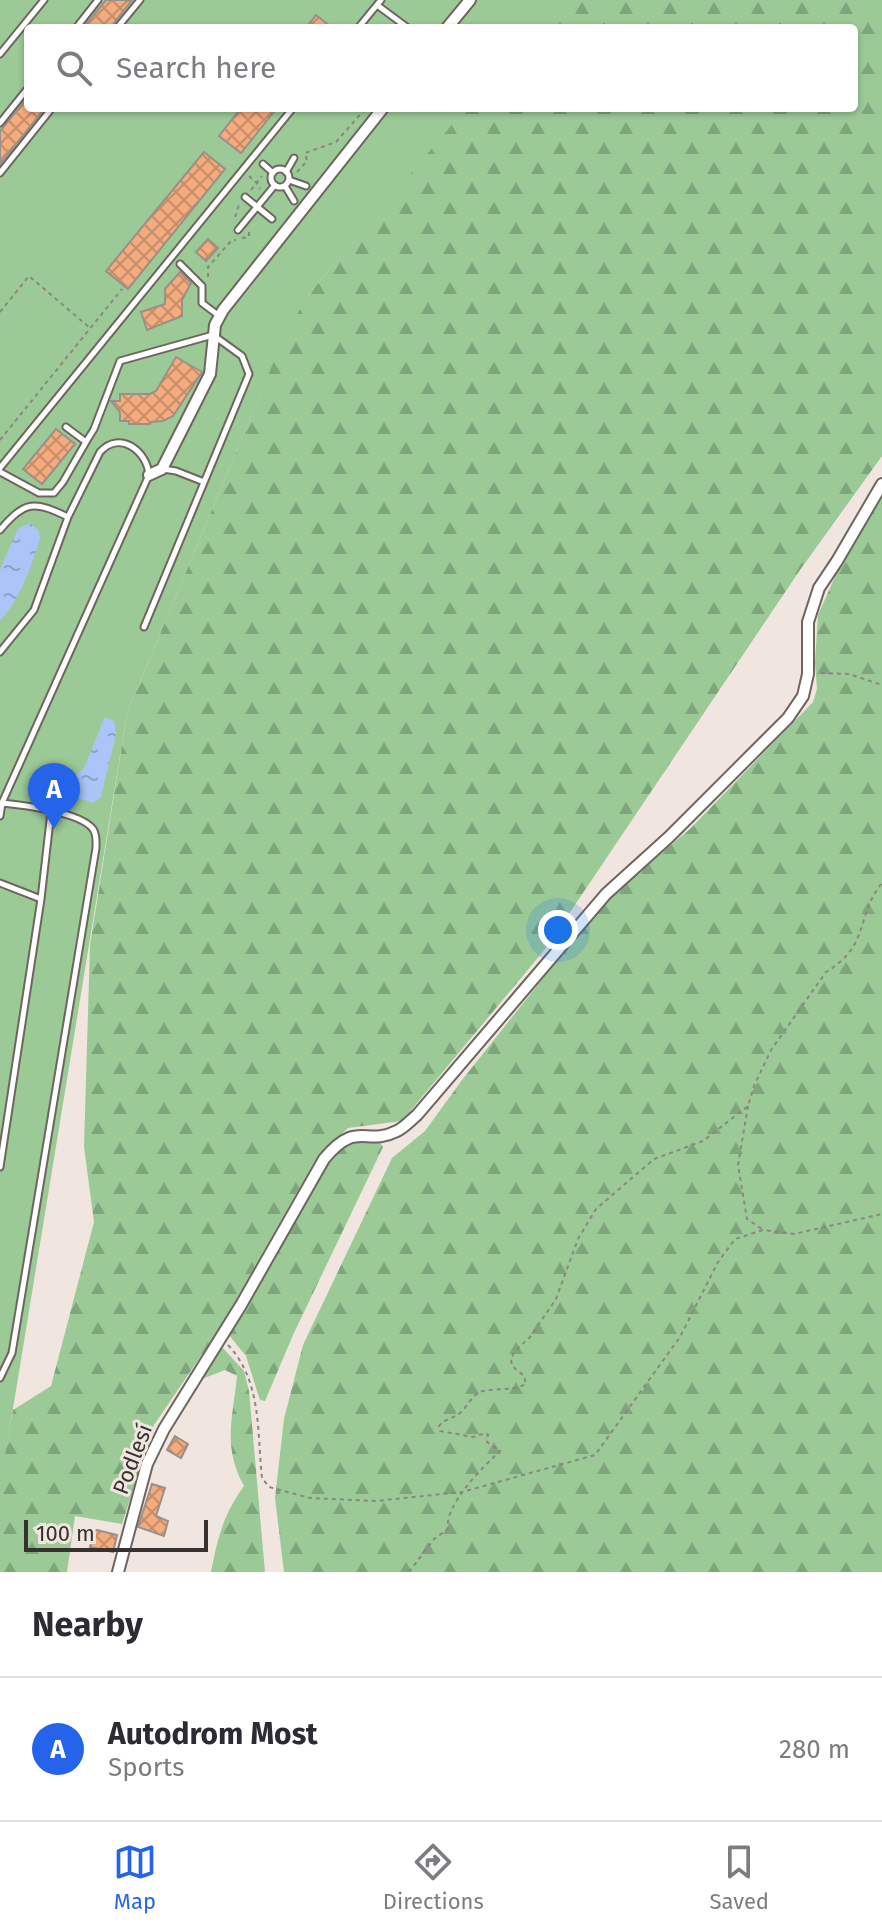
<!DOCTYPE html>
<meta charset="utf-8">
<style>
body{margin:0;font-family:"Fira Sans",sans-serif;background:#f2f2f3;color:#2b2b33}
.scale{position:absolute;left:24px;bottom:20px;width:184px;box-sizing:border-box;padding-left:8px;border:4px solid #373230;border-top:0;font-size:22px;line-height:28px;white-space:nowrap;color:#373230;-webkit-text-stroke:6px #f0e5df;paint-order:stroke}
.you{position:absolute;left:558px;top:930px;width:28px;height:28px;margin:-20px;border:6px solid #fff;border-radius:50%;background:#1a73e8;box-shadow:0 0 0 12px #1a73e833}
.badge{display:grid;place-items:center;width:52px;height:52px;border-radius:50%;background:#2563eb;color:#fff;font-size:26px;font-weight:700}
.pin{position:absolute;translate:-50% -66px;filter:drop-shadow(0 2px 4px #0008)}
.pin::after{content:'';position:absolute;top:42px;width:28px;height:24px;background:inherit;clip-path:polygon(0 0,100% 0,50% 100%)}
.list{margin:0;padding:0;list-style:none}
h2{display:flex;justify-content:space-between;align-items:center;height:104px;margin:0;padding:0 32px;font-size:34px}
h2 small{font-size:26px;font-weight:400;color:#7c7c81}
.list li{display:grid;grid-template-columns:52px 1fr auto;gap:24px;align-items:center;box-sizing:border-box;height:144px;padding:0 32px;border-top:2px solid #e1e1e2}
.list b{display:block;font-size:30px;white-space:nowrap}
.list p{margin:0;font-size:26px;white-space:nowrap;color:#7c7c81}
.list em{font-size:26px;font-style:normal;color:#7c7c81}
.icon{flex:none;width:44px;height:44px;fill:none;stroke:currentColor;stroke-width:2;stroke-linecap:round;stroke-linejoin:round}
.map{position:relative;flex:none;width:882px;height:1572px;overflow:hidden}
.search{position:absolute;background:#fff;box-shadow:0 2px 6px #0004;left:24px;right:24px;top:24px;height:88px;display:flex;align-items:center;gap:20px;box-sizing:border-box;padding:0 28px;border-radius:8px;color:#7c7c81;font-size:30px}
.sheet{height:248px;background:#fff}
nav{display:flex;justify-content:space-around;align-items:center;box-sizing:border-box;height:112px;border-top:2px solid #e1e1e2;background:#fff;font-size:22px;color:#7c7c81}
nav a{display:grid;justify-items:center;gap:4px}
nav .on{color:#2563eb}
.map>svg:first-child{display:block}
.green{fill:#9bca97}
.forest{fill:url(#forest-firs)}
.water{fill:url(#water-ripples)}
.building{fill:url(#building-cross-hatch);stroke:#9a908a;stroke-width:2}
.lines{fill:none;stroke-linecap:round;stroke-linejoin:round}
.lane-casing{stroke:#6f655f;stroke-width:9}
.street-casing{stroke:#6f655f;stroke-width:14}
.path{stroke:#8d8581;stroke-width:2;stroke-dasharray:4 4;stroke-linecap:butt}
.lane{stroke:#fff;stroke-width:5}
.street{stroke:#fff;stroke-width:10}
.labels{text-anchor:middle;stroke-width:6;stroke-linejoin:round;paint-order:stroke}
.street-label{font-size:22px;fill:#373230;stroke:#f0e5df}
</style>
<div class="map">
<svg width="882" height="1572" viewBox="0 0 882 1572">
<defs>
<pattern id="forest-firs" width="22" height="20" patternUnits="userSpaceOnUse" patternTransform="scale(2)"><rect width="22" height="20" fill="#9bca97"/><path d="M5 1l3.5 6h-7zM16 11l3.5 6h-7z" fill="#7fa57c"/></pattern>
<pattern id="water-ripples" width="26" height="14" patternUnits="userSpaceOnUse" patternTransform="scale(2)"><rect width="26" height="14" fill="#acc5f8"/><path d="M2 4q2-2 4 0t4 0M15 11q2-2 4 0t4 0" fill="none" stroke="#8da1c9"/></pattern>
<pattern id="building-cross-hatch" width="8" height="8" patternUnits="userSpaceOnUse" patternTransform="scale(2)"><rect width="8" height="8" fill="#f4ac7f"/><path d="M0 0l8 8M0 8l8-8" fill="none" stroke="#c68d68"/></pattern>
</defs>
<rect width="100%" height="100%" fill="#f0e5df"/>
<!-- green -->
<path class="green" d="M0 0H558L535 28H28V108H467L309 294 259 397 127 713 0 1488Z"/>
<!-- forest -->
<path class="forest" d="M557 0H882V456L800 570 546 948 402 1121 348 1128 317 1157 220 1328 154 1425 122 1524 75 1516 67 1572H0V1482L13 1410 51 1386 94 1222 84 1147 90 945 127 713 284 337 309 294 466 108H854V28H533Z
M882 494V1572H284L275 1498 284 1419 303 1345 392 1158 425 1131 462 1080 606 899 690 829 813 702 817 689 815 662 818 615 838 570Z
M353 1139H377L383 1147 293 1335 265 1401 260 1400 246 1356 228 1334 329 1158Z
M222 1347 244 1371 249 1391 265 1572H211C218 1537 223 1515 244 1486 222 1446 233 1418 237 1376L225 1370 202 1379 204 1370Z"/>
<!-- water -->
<path class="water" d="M30 523 39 531 40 539C30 570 21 597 0 621V569L18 529Z
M105 717 114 721 116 734 101 797 93 803 68 794 63 788C66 776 77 777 84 768Z"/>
<!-- building -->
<path class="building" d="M106 0H132L110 28H83Z
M316 15 332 28H306Z
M28 97V108H45L0 164V131Z
M241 108H277L241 153 219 136Z
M204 152 225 169 128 289 106 271Z
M208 239 218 248 206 261 196 252Z
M180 272 191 283 182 300V316L147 330 141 312 165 304V289Z
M176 357 202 372 173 416 163 421 151 422 150 424H129V421H120V412L111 401H120V394H150L156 391Z
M56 429 75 444 42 484 23 469Z
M175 1436 188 1444 181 1458 167 1450Z
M152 1484 165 1488 156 1516 168 1521 164 1536 138 1527Z
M97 1530 117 1535 113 1552 90 1547 94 1531Z"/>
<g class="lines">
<!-- lane casing -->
<g class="lane-casing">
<path id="lane" d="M377 5 408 28
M76 28 98 0
M117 28 140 0
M358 28 381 0
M0 54 44 0
M0 123 28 88
M263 164 273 173
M271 178a9 9 0 1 1 18 0a9 9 0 1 1-18 0Z
M286 172 294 158
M0 173 52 108
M289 180 306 186
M285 186 294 201
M245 197 272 219
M238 230 275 185
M180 264 202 286V303L218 315
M86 442 94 429 120 361 213 335 242 356 249 374 144 627
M0 468 293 108
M163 469 176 471 204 482
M0 472 39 493H54L63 482 86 442 66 427
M0 530C26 500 34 501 68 517
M0 652 34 610 68 517 100 452C120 430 147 451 149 475L2 803 0 816
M0 883 41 899
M0 1167 41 899 51 812
M0 1378 12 1353 96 848C96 841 97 835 93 829 80 812 23 805 2 803"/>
</g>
<!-- street casing -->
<g class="street-casing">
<path id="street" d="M447 28 470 0
M149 475 162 469 210 374 215 325 223 310 383 108
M118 1572 147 1464 164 1429 241 1305 324 1159C357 1119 365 1147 397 1131 404 1128 411 1120 417 1115L606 894 669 837 788 718 803 696 808 674V622L819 588 837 561 882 484"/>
</g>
<!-- path -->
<path class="path" d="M297 172 307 161 305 153 336 142 366 108
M249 176 257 183 260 189
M251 190 262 176
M235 217 239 205
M242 238 249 237V230
M208 277V267L231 241 236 240
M0 312 29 276 90 328
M0 440 122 289
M821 673 849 674 882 685
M748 1106 738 1165 747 1219 762 1229
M228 1345C262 1381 257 1432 262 1478L269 1487 310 1498 376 1501 462 1492 595 1455 680 1337 718 1262 735 1239 763 1230 794 1234 882 1214
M409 1572 434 1539 448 1529C444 1505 483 1467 500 1451L487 1442 488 1435 486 1433 473 1437 440 1431 439 1426C445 1418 453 1419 460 1413 468 1406 473 1393 483 1391 498 1388 513 1391 526 1384L524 1376 512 1366 511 1359 515 1351 530 1337 556 1299 578 1239 596 1209 654 1159 703 1141 748 1106 754 1086 771 1050 826 972C871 945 855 916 882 883"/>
<!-- lane -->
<use href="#lane" class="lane"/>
<!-- street -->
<use href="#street" class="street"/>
</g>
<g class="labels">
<!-- street labels -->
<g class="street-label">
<text transform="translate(132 1459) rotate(-69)" y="8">Podlesí</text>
</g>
</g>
</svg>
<div class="scale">100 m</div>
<div class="you"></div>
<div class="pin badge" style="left:54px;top:829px">A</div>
<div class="search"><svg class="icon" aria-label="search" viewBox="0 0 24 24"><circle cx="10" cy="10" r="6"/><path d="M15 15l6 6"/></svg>Search here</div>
</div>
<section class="sheet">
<h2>Nearby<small></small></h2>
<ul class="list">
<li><span class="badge">A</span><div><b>Autodrom Most</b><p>Sports</p></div><em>280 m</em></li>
</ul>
</section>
<nav>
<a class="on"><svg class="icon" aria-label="map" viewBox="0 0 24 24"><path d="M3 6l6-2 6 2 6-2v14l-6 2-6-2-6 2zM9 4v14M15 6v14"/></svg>Map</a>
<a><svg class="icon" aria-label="directions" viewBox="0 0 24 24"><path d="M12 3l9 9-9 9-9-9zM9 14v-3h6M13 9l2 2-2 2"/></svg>Directions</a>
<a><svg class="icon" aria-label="saved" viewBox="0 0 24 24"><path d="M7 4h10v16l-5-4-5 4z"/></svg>Saved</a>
</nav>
